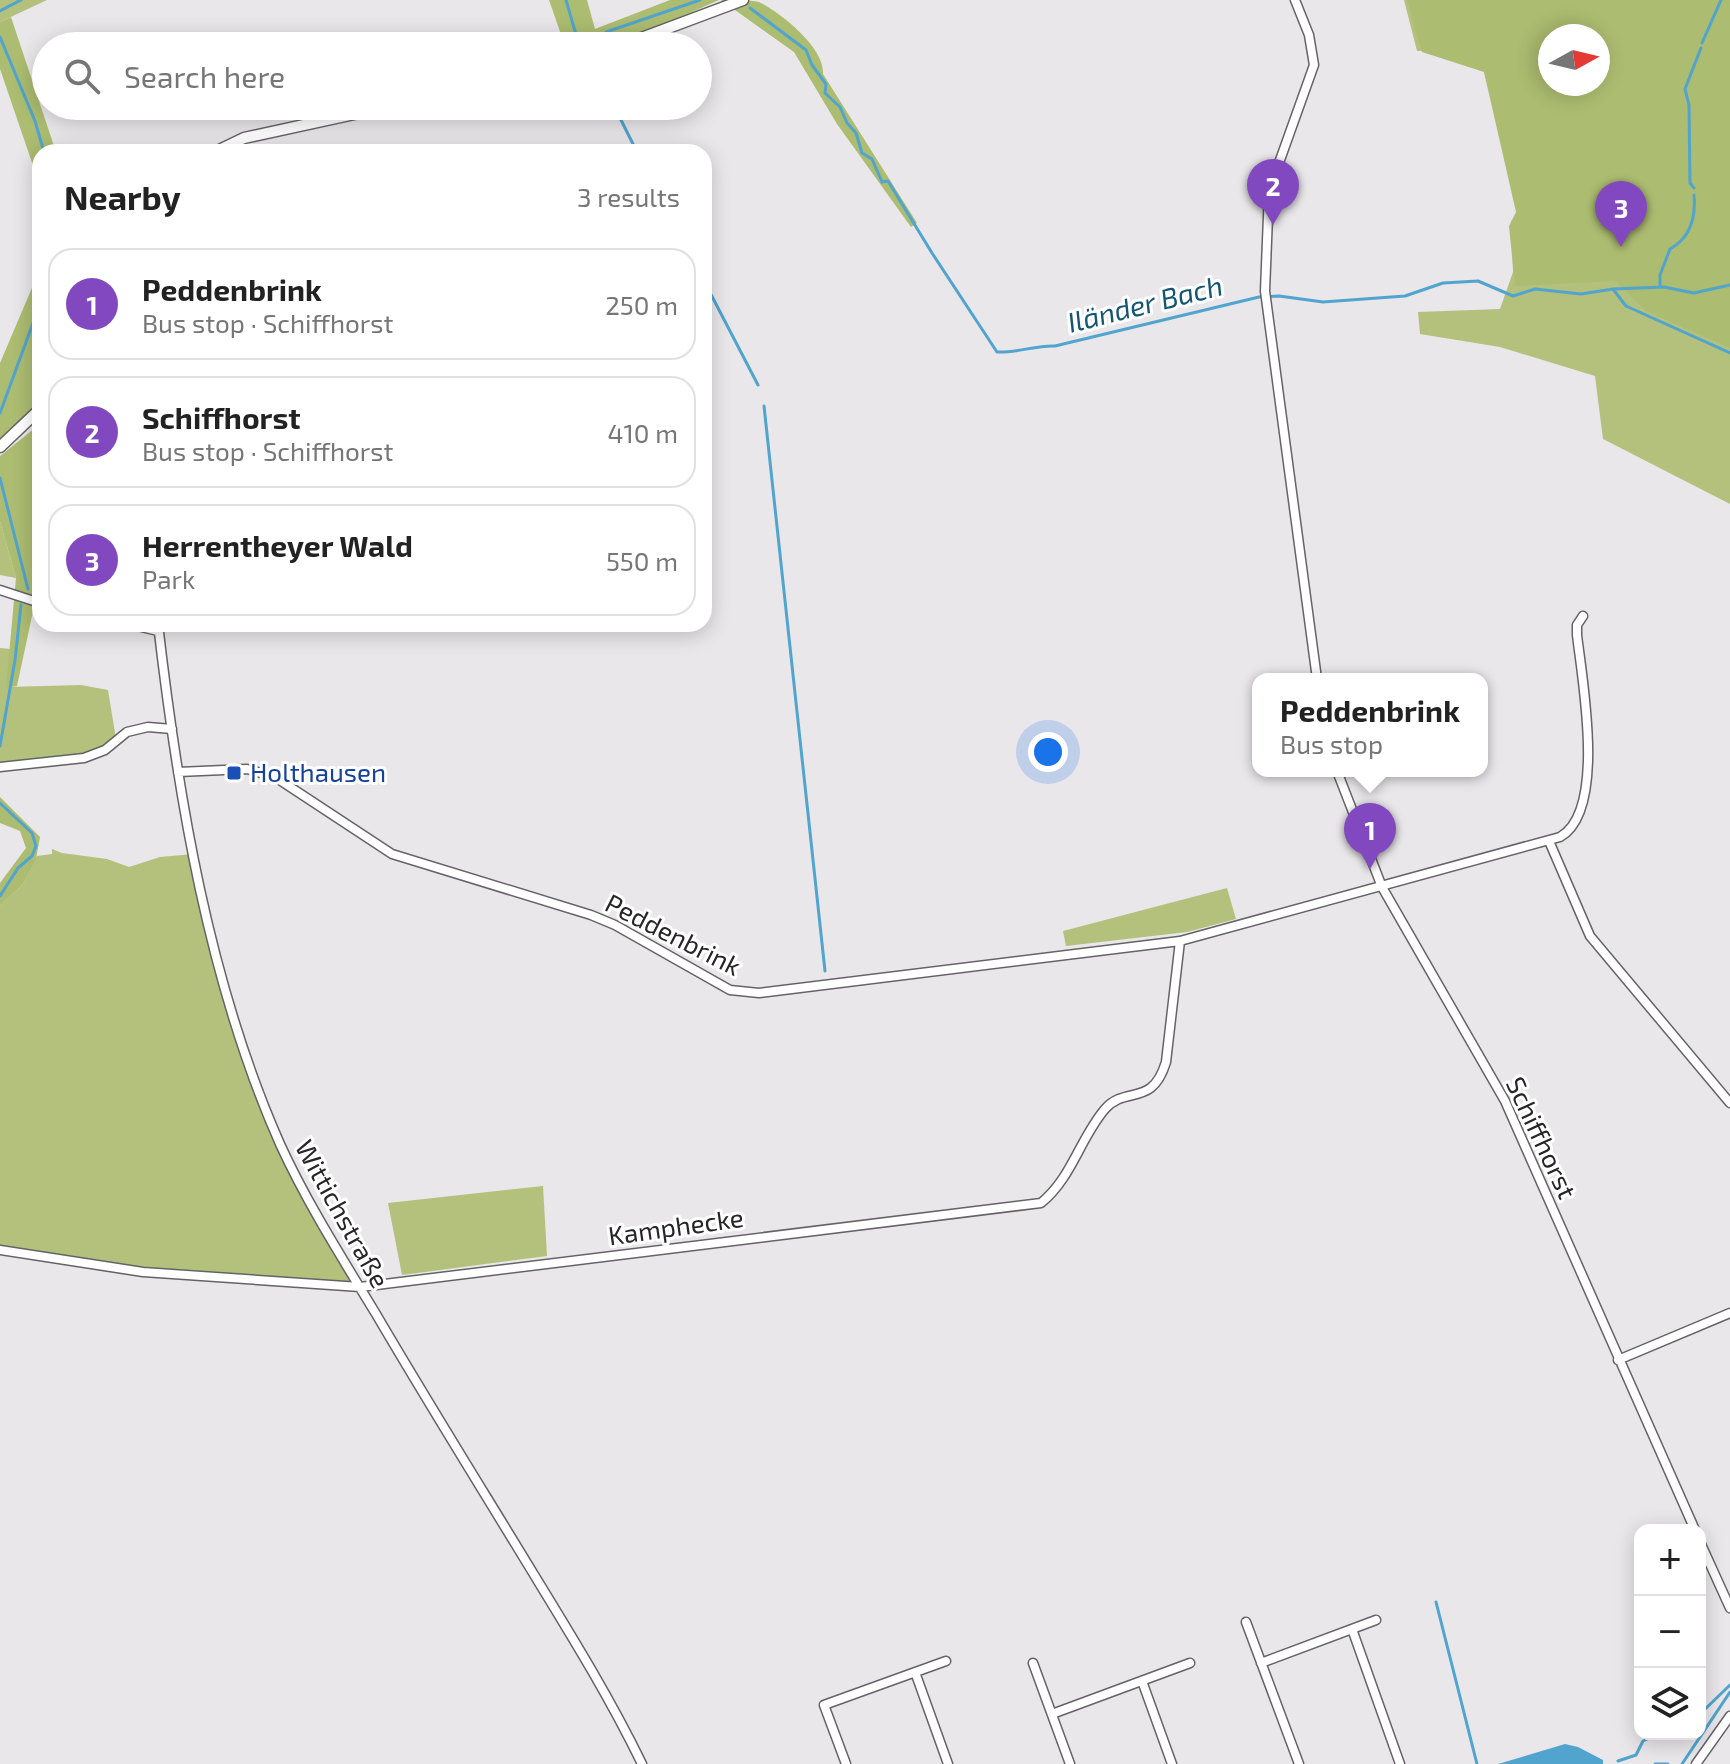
<!DOCTYPE html>
<meta charset="utf-8">
<style>
body{margin:0;font-family:"Exo 2",sans-serif;background:#f2f2f2;color:#222}
.controls{position:absolute;right:24px;bottom:24px;display:grid;overflow:hidden;border-radius:16px;box-shadow:0 4px 20px #0003}
.controls button{width:72px;height:72px;display:grid;place-items:center;padding:0;border:0;border-bottom:2px solid #e0e0e0;background:#fff;color:#222;font:40px sans-serif}
.compass{position:absolute;left:1538px;top:24px;width:72px;height:72px;border-radius:50%;background:#fff;box-shadow:0 4px 20px #0003;rotate:82deg}
.you{position:absolute;left:1048px;top:752px;width:28px;height:28px;margin:-20px;border:6px solid #fff;border-radius:50%;background:#1a73e8;box-shadow:0 0 0 12px #1a73e833}
.badge{display:grid;place-items:center;width:52px;height:52px;border-radius:50%;background:#8248bf;color:#fff;font-size:26px;font-weight:700}
.pin{position:absolute;translate:-50% -66px;filter:drop-shadow(0 2px 4px #0008)}
.pin::after{content:'';position:absolute;top:42px;width:28px;height:24px;background:inherit;clip-path:polygon(0 0,100% 0,50% 100%)}
.popup{position:absolute;left:1252px;top:673px;width:236px;height:104px;box-sizing:border-box;display:grid;place-content:center;border-radius:16px;background:#fff;filter:drop-shadow(0 2px 6px #0005);font-size:26px;white-space:nowrap;color:#767676}
.popup b{font-size:30px;color:#222}
.popup::after{content:'';position:absolute;left:50%;top:100%;margin-left:-16px;border:16px solid transparent;border-top-color:#fff}
.list{margin:0;padding:0;list-style:none}
h2{display:flex;justify-content:space-between;align-items:center;height:104px;margin:0;padding:0 32px;font-size:34px}
h2 small{font-size:26px;font-weight:400;color:#767676}
.list li{display:grid;grid-template-columns:52px 1fr auto;gap:24px;align-items:center;box-sizing:border-box;height:112px;margin:0 16px 16px;padding:0 16px;border:2px solid #e0e0e0;border-radius:24px}
.list b{display:block;font-size:30px;white-space:nowrap}
.list p{margin:0;font-size:26px;white-space:nowrap;color:#767676}
.list em{font-size:26px;font-style:normal;color:#767676}
.icon{flex:none;width:44px;height:44px;fill:none;stroke:currentColor;stroke-width:2;stroke-linecap:round;stroke-linejoin:round}
.map{position:relative;flex:none;width:1730px;height:1764px;overflow:hidden}
.search{position:absolute;background:#fff;box-shadow:0 4px 20px #0003;left:32px;top:32px;width:680px;height:88px;display:flex;align-items:center;gap:20px;box-sizing:border-box;padding:0 28px;border-radius:44px;color:#767676;font-size:30px}
.panel{position:absolute;background:#fff;box-shadow:0 4px 20px #0003;left:32px;top:144px;width:680px;height:488px;border-radius:24px}
.map>svg:first-child{display:block}
.green{fill:#b3c17c;fill-rule:evenodd}
.forest{fill:#acbc70;fill-rule:evenodd}
.water{fill:#51a4ce}
.lines{fill:none;stroke-linecap:round;stroke-linejoin:round}
.stream{stroke:#51a4ce;stroke-width:3}
.minor-casing{stroke:#656366;stroke-width:11}
.tertiary-casing{stroke:#656366;stroke-width:13}
.minor{stroke:#fff;stroke-width:8}
.tertiary{stroke:#fff;stroke-width:10}
.transit-dot{fill:#1a4fb4;stroke:#fff;stroke-width:3}
.labels{text-anchor:middle;stroke-width:6;stroke-linejoin:round;paint-order:stroke}
.transit-label{font-size:26px;fill:#164399;stroke:#fff;text-anchor:start}
.street-label{font-size:26px;fill:#272627;stroke:#fff}
.water-label{font-size:28px;font-style:italic;fill:#135572;stroke:#fff}
</style>
<div class="map">
<svg width="1730" height="1764" viewBox="0 0 1730 1764">
<rect width="100%" height="100%" fill="#e9e7ea"/>
<!-- green -->
<path class="green" d="M0 0H47L0 22Z
M1404 0H1730V504L1603 439 1595 376 1500 347 1420 334 1418 312 1500 309 1513 272 1511 221 1522 218 1484 72 1482 49 1417 51ZM1550 36H1598V84H1550Z
M0 521 16 578 0 575Z
M0 648 11 649 7 687 81 685 108 690 116 739 92 756 0 767Z
M52 849 62 853 107 859 129 867 160 857 193 854 228 999 281 1146 360 1287 143 1272 0 1250V906L23 884 37 856 52 854Z
M1227 888 1236 919 1187 932 1066 946 1063 931Z
M543 1186 547 1256 402 1275 388 1203Z"/>
<!-- forest -->
<path class="forest" d="M549 0H587L595 29 670 0H719L615 46H565Z
M721 0C732 0 749 0 759 2 781 13 825 48 823 74L917 223 911 227 837 124 794 52Z
M1407 0H1730V348L1646 311 1616 281 1515 286 1509 226 1516 212 1484 72 1422 52ZM1598 36V84H1550V36Z
M11 17 56 152H40V186L0 69V22Z
M40 269V405L0 441V363Z
M40 424V602H35L17 686 6 688 16 578 0 521V456Z
M0 797 40 837 36 859 23 884 0 906V883L26 848 20 831 0 823Z"/>
<!-- water -->
<path class="water" d="M1565 1744 1578 1747 1603 1760V1764H1498Z"/>
<g class="lines">
<!-- stream -->
<path class="stream" d="M566 0 577 38
M750 8 806 50 812 65 826 84 825 93 840 107 847 123 856 133 862 153 872 159 882 182 888 181 932 253 997 352C1018 353 1036 345 1055 346L1259 297 1279 296 1323 302 1405 296 1443 283 1478 281 1513 296 1535 289 1581 294 1613 289 1664 287 1694 293 1730 285
M0 11 21 0
M606 32 700 0
M0 37 35 121 44 152
M1702 43 1721 0
M614 106 637 152
M1694 188 1690 183 1689 105 1685 89 1701 48
M704 281 758 385
M1660 287V275L1670 249C1690 238 1696 218 1694 195
M1613 289 1626 306 1730 353
M764 406 825 971
M0 413 40 304
M0 478 28 589
M0 746 15 660 21 605
M0 803 32 833 36 846 32 856 18 868 0 896
M1436 1602 1477 1764
M1700 1714 1730 1685
M1618 1761 1636 1755 1643 1741 1658 1734
M1655 1764H1668
M1682 1764 1730 1692"/>
<!-- minor casing -->
<g class="minor-casing">
<path id="minor" d="M1295 0 1309 35 1314 65 1269 191 1265 291 1317 679
M0 590 40 603
M129 624 158 631
M158 624C178 797 209 984 280 1144 307 1203 342 1258 376 1314 427 1401 480 1486 533 1573 571 1635 610 1698 642 1764
M0 767 84 758 105 750 127 732 148 727 172 729
M1337 771 1382 887 1505 1101 1695 1530
M178 772 247 769 275 777 392 854 591 915 615 925 730 990 759 993 1180 941 1560 837C1607 811 1582 679 1577 635V625L1583 616
M1549 841 1590 936 1730 1103
M0 1250 143 1272 360 1287 1041 1203C1072 1178 1080 1138 1105 1109 1126 1085 1152 1108 1166 1062L1180 941
M1618 1360 1730 1313
M1700 1542 1730 1608
M1246 1622 1299 1764
M1352 1629 1400 1764
M1033 1663 1070 1764
M1261 1663 1376 1620
M915 1672 948 1764
M1142 1681 1172 1764
M1052 1714 1190 1663
M846 1764 824 1705 946 1661
M1696 1764 1730 1716"/>
</g>
<!-- tertiary casing -->
<g class="tertiary-casing">
<path id="tertiary" d="M620 46 743 0
M215 152 244 138 391 106
M0 447 40 409"/>
</g>
<!-- minor -->
<use href="#minor" class="minor"/>
<!-- tertiary -->
<use href="#tertiary" class="tertiary"/>
</g>
<!-- markers -->
<rect class="transit-dot" x="226" y="765" width="16" height="16" rx="4"/>
<g class="labels">
<!-- transit labels -->
<g class="transit-label">
<text x="250" y="782">Holthausen</text>
</g>
<!-- street labels -->
<g class="street-label">
<text transform="translate(673 935) rotate(27)" y="9">Peddenbrink</text>
<text transform="translate(1541 1138) rotate(65)" y="9">Schiffhorst</text>
<text transform="translate(342 1214) rotate(61)" y="9">Wittichstraße</text>
<text transform="translate(676 1227) rotate(-8)" y="9">Kamphecke</text>
</g>
<!-- water labels -->
<g class="water-label">
<text transform="translate(1145 304) rotate(-14)" y="10">Iländer Bach</text>
</g>
</g>
</svg>
<div class="controls">
<button>+</button>
<button>−</button>
<button><svg class="icon" aria-label="layers" viewBox="0 0 24 24"><path d="M12 4l9 5-9 5-9-5zM3 14l9 5 9-5"/></svg></button>
</div>
<svg class="compass" viewBox="-18 -18 36 36"><path d="M0-13l5 13h-10z" fill="#e53935"/><path d="M0 13l5-13h-10z" fill="#767676"/></svg>
<div class="you"></div>
<div class="pin badge" style="left:1370px;top:869px">1</div>
<div class="popup"><b>Peddenbrink</b>Bus stop</div>
<div class="pin badge" style="left:1273px;top:225px">2</div>
<div class="pin badge" style="left:1621px;top:247px">3</div>
<div class="search"><svg class="icon" aria-label="search" viewBox="0 0 24 24"><circle cx="10" cy="10" r="6"/><path d="M15 15l6 6"/></svg>Search here</div>
<section class="panel">
<h2>Nearby<small>3 results</small></h2>
<ul class="list">
<li><span class="badge">1</span><div><b>Peddenbrink</b><p>Bus stop · Schiffhorst</p></div><em>250 m</em></li>
<li><span class="badge">2</span><div><b>Schiffhorst</b><p>Bus stop · Schiffhorst</p></div><em>410 m</em></li>
<li><span class="badge">3</span><div><b>Herrentheyer Wald</b><p>Park</p></div><em>550 m</em></li>
</ul>
</section>
</div>
